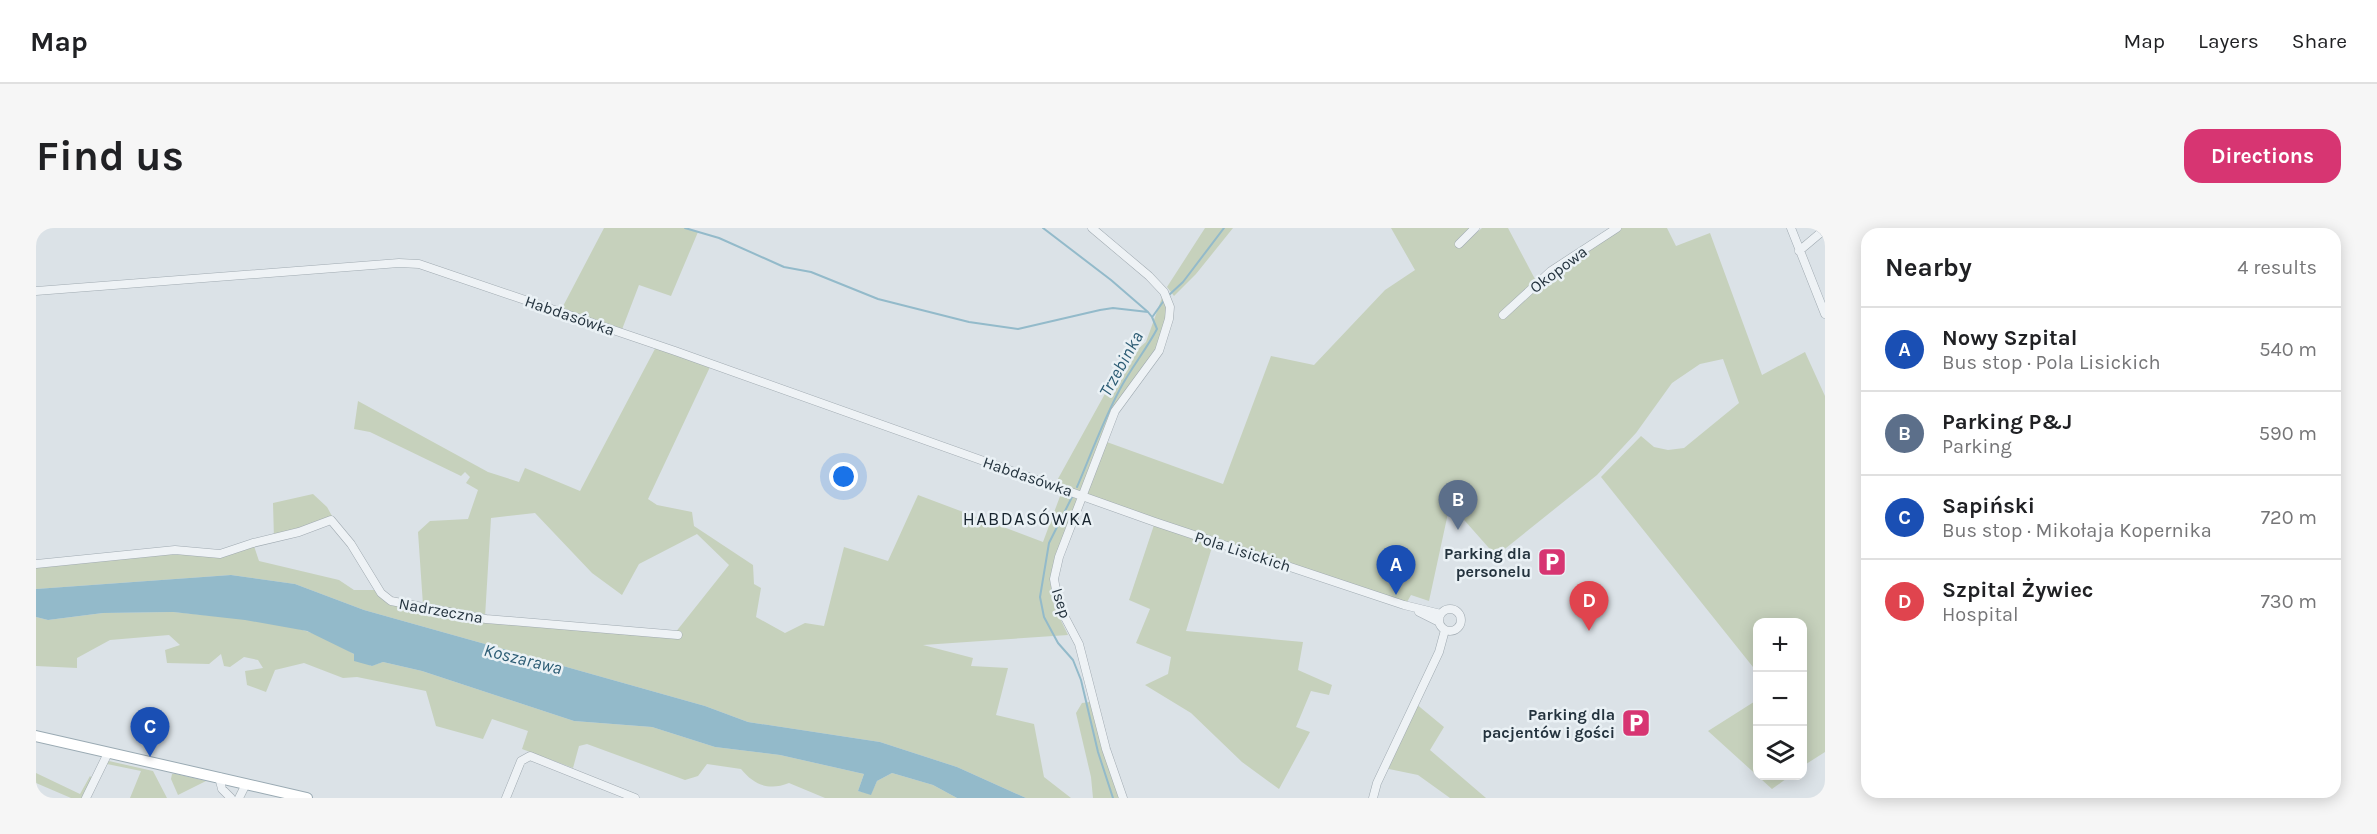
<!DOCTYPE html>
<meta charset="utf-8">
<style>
body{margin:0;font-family:Karla,sans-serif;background:#f6f6f6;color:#202124}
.controls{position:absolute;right:18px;bottom:18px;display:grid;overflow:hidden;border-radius:12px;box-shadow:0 3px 15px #0003}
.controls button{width:54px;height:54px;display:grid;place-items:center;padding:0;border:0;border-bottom:2px solid #e0e0e0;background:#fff;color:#202124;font:30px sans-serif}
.you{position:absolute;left:808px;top:249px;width:21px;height:21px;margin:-15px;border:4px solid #fff;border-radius:50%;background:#1a73e8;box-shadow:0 0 0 9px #1a73e833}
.badge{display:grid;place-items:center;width:39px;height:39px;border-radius:50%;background:#d73572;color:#fff;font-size:20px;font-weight:700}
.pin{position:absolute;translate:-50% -50px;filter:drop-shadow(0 2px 3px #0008)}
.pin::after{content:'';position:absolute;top:32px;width:21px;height:18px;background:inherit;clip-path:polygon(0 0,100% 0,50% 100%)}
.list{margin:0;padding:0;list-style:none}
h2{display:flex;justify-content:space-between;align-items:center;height:78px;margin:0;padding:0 24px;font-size:26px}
h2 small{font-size:20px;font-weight:400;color:#757577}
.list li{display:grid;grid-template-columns:39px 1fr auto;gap:18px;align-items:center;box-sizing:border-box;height:84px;padding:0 24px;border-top:2px solid #e0e0e0}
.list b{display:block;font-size:22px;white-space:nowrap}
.list p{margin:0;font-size:20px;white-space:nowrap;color:#757577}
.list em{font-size:20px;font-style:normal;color:#757577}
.icon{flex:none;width:33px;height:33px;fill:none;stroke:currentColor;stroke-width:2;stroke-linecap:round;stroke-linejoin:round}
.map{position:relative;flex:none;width:1789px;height:570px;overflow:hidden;border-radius:18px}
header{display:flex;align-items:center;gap:36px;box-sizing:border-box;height:84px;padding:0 30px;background:#fff;border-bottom:2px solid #e0e0e0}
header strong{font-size:28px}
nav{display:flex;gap:33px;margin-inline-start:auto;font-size:21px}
.intro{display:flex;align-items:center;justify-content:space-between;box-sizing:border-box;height:144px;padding:0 36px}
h1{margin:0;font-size:42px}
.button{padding:15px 27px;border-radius:18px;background:#d73572;color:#fff;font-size:21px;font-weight:700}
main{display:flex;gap:36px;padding:0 36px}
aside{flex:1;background:#fff;border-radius:18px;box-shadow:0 3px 15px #0003}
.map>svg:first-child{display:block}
.green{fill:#c6d1bc}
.water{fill:#93baca}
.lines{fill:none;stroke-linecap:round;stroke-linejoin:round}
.stream{stroke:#93baca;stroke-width:2}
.minor-casing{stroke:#a0aab1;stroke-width:9}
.major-casing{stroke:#9aaab3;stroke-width:12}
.minor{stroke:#eef2f5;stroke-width:8}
.major{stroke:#fff;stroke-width:10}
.labels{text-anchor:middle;stroke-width:5;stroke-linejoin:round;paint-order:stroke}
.street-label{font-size:16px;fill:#24333e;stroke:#eaf1f5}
.poi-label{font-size:16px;font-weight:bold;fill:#24333e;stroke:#eaf1f5;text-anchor:end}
.water-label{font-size:18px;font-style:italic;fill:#2c5c74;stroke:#eaf1f5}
.neighbourhood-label{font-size:18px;letter-spacing:1.5px;fill:#17242e;stroke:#eaf1f5}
</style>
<header>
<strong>Map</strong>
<nav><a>Map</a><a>Layers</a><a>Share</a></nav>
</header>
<div class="intro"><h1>Find us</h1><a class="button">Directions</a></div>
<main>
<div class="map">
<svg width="1789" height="570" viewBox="0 0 1789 570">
<rect width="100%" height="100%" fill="#dbe2e7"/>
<!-- green -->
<path class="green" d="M568 0H651L662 4 635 68 603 57 585 104 524 84Z
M1169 0H1197L1160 46 1138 68 1131 59Z
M1355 0H1441L1420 18 1423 20 1446 0H1472L1500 53 1516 45 1586 0H1631L1640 18 1674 5 1726 147 1769 124 1789 168V524L1767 538 1766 394H1722L1721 444 1565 249 1605 208 1618 219 1632 222 1648 220 1703 175 1687 131 1664 136 1636 155 1600 205 1561 247 1460 328 1414 276 1393 373 1375 367 1371 374 1174 314 1177 316 1150 403 1267 414 1262 442 1296 457 1293 467 1275 463 1260 499 1274 504 1243 561 1206 534 1155 485 1109 457 1132 446 1135 429 1100 415 1114 381 1093 372 1118 297 1018 258 1086 135 1110 114 1128 64 1134 79 1123 123 1079 183 1068 213 1187 256 1235 128 1278 137 1349 62 1379 42Z
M621 117 674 139 612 271 621 277 656 284 658 298 717 337 718 356 725 360 720 389 749 405 769 395 788 398 808 319 852 333 882 267 1007 314 1026 263 1041 271 1014 352 1018 378 1032 407 887 417 937 430 935 438 972 440 960 487 998 496 1008 549 1035 570H990L921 539 844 514 712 494 669 478 328 382 259 356 195 347 0 361V338L139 324 155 327 218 318 223 333 303 352 318 362H340L355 373 450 393 639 405 693 337 661 306 603 336 586 367 556 345 499 285 455 290 449 389 387 377 382 304 394 293 432 291 442 262 430 255 434 249 429 244 425 248 334 204 318 201 322 173 452 244 483 254 489 240 544 263Z
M277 266 291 279 296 288 295 292 238 311 237 275Z
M137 384C181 389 228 390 270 403 293 410 316 424 335 438L347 434 386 443 538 493 616 499 679 519 744 527 828 546 822 563 835 566 841 553 856 545 897 557 921 570H789L753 555C733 563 718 557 705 541L671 536 662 548 649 552 551 516 543 518 537 540 486 521 492 503 456 491 447 511 400 498 390 463 321 449 307 450 268 435 239 442 230 464 211 457 209 443 227 440 222 432 208 429 194 439 188 438 185 426 173 436 131 435 129 422 144 417 133 407 74 412 41 430V440L0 438V389L12 392 67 385Z
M1721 472 1722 548H1754L1736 561 1672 503Z
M1054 474 1084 570H1057L1055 549 1040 485 1046 475Z
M1379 475 1408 499 1394 522 1450 570H1414L1382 547 1353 541 1351 533Z
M73 533 117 543 131 570H94L105 543 71 536Z
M0 545 44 566 54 548 57 551 47 570H35L0 555Z
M136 546H140L170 553 142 567 135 551Z"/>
<!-- water -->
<path class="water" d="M195 347 259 356 328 382 669 478 712 494 844 514 921 539 990 570H921L897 557 856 545 841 553 835 567 822 563 828 546 744 527 679 519 616 499 538 493 386 443 347 434 336 438 318 433V426L271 403 209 392 137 384 67 385 12 392 0 389V361Z"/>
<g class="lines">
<!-- stream -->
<path class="stream" d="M649 0 683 10 748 39 775 44 842 71 933 94 982 101 1064 82 1077 80 1112 84
M1007 0 1075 52 1112 84 1116 89 1121 101C1110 122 1095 140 1084 161 1067 193 1055 226 1041 259
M1133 67 1147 54 1188 0
M1117 88 1129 71
M1037 267 1013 315 1004 369 1008 389 1022 415 1037 432 1045 452 1062 524 1077 570"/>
<!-- minor casing -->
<g class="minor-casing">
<path id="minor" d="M1056 0 1113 48 1128 64 1134 79 1133 91 1123 123 1079 183 1023 329 1018 351 1023 378 1043 416 1070 521 1087 570
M1755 0 1789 86
M1423 16 1439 0
M1763 23 1789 1
M0 63 363 35 383 36 639 123 1119 294 1368 377 1405 386
M1467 87 1515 43 1581 0
M0 336 139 322 184 326 217 315 263 304 295 292 315 316 345 365 355 373 450 391 642 407
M1403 392a11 11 0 1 1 22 0a11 11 0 1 1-22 0Z
M1383 384 1403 394
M183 549 186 561 195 570
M50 570 72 525
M203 570 210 556
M470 570 485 533 494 528 599 570
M1337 570 1341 555 1403 424 1409 402"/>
</g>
<!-- major casing -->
<g class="major-casing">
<path id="major" d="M0 508 271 570"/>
</g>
<!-- minor -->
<use href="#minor" class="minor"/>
<!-- major -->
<use href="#major" class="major"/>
</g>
<!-- icons -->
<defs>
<g id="parking-square" transform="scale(1.5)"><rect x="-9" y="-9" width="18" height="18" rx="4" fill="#d73572" stroke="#eaf1f5"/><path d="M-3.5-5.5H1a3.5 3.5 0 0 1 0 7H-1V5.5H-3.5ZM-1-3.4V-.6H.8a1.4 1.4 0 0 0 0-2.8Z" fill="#fff"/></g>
</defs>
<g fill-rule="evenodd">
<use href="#parking-square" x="1516" y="334"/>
<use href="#parking-square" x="1600" y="495"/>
</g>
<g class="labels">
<!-- street labels -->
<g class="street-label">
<text transform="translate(1522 41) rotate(-37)" y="6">Okopowa</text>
<text transform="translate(534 87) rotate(19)" y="6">Habdasówka</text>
<text transform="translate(992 248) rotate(19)" y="6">Habdasówka</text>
<text transform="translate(1207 323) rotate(18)" y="6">Pola Lisickich</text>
<text transform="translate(1026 375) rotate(72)" y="6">Isep</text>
<text transform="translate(405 382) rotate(10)" y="6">Nadrzeczna</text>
</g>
<!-- poi labels -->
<g class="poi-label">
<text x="1495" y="331">Parking dla<tspan x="1495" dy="18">personelu</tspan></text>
<text x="1579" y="492">Parking dla<tspan x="1579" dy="18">pacjentów i gości</tspan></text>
</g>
<!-- water labels -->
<g class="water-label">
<text transform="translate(1085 136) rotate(-61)" y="6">Trzebinka</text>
<text transform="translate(487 431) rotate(14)" y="6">Koszarawa</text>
</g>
<!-- neighbourhood labels -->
<g class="neighbourhood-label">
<text x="992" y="297">HABDASÓWKA</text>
</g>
</g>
</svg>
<div class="controls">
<button>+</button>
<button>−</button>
<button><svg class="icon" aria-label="layers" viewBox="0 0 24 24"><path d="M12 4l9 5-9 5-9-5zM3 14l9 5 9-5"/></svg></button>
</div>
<div class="you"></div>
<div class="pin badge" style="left:1360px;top:367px;background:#1a4fb4">A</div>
<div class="pin badge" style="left:1422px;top:302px;background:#5c6f8a">B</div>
<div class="pin badge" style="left:114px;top:529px;background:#1a4fb4">C</div>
<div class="pin badge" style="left:1553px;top:403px;background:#e0444e">D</div>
</div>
<aside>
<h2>Nearby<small>4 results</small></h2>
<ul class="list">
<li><span class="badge" style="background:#1a4fb4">A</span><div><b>Nowy Szpital</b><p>Bus stop · Pola Lisickich</p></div><em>540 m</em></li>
<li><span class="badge" style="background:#5c6f8a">B</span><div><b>Parking P&amp;J</b><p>Parking</p></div><em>590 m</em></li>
<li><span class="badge" style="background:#1a4fb4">C</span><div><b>Sapiński</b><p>Bus stop · Mikołaja Kopernika</p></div><em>720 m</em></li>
<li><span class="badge" style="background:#e0444e">D</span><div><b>Szpital Żywiec</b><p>Hospital</p></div><em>730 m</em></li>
</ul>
</aside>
</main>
